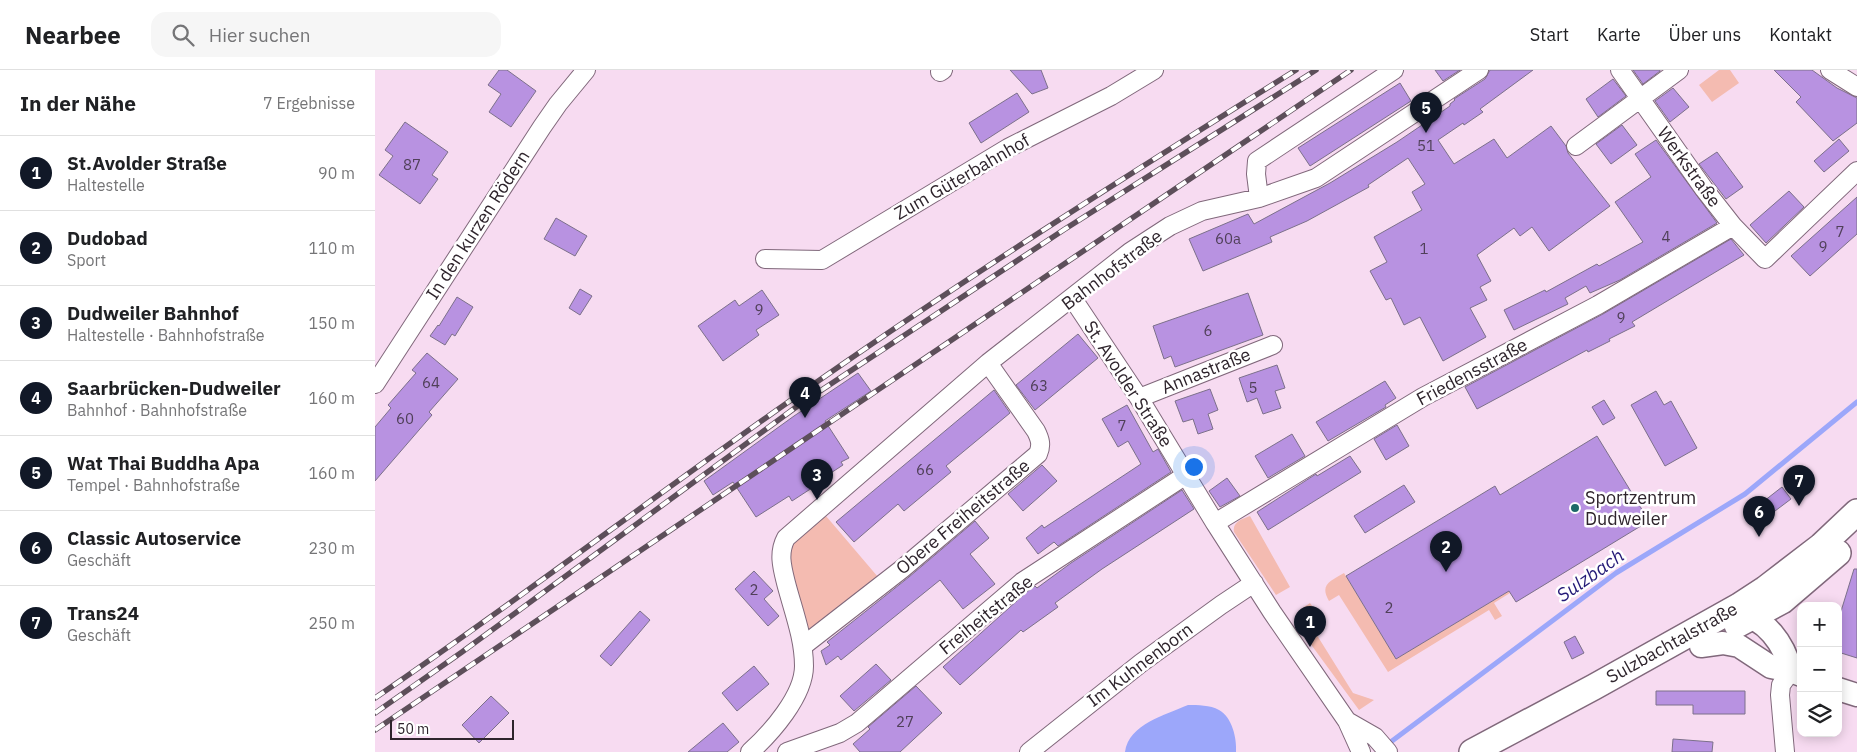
<!DOCTYPE html>
<html lang="de">
<meta charset="utf-8">
<style>
body{margin:0;font-family:"IBM Plex Sans",sans-serif;background:#f6f6f6;color:#202124}
.controls{position:absolute;right:15px;bottom:15px;display:grid;overflow:hidden;border-radius:10px;box-shadow:0 2px 12px #0003}
.controls button{width:45px;height:45px;display:grid;place-items:center;padding:0;border:0;border-bottom:1px solid #e0e0e0;background:#fff;color:#202124;font:25px sans-serif}
.scale{position:absolute;left:15px;bottom:12px;width:124px;box-sizing:border-box;padding-left:5px;border:2px solid #2e242c;border-top:0;font-size:14px;line-height:18px;white-space:nowrap;color:#2e242c;-webkit-text-stroke:4px #fff;paint-order:stroke}
.you{position:absolute;left:818px;top:396px;width:18px;height:18px;margin:-12px;border:4px solid #fff;border-radius:50%;background:#1a73e8;box-shadow:0 0 0 8px #1a73e833}
.badge{display:grid;place-items:center;width:32px;height:32px;border-radius:50%;background:#111827;color:#fff;font-size:16px;font-weight:700}
.pin{position:absolute;translate:-50% -41px;filter:drop-shadow(0 1px 2px #0008)}
.pin::after{content:'';position:absolute;top:26px;width:18px;height:15px;background:inherit;clip-path:polygon(0 0,100% 0,50% 100%)}
.list{margin:0;padding:0;list-style:none}
h2{display:flex;justify-content:space-between;align-items:center;height:65px;margin:0;padding:0 20px;font-size:21px}
h2 small{font-size:16px;font-weight:400;color:#757577}
.list li{display:grid;grid-template-columns:32px 1fr auto;gap:15px;align-items:center;box-sizing:border-box;height:75px;padding:0 20px;border-top:1px solid #e0e0e0}
.list b{display:block;font-size:19px;white-space:nowrap}
.list p{margin:0;font-size:16px;white-space:nowrap;color:#757577}
.list em{font-size:16px;font-style:normal;color:#757577}
.icon{flex:none;width:28px;height:28px;fill:none;stroke:currentColor;stroke-width:2;stroke-linecap:round;stroke-linejoin:round}
.map{position:relative;flex:none;width:1482px;height:682px;overflow:hidden}
header{display:flex;align-items:center;gap:30px;box-sizing:border-box;height:70px;padding:0 25px;background:#fff;border-bottom:1px solid #e0e0e0}
header strong{font-size:24px}
nav{display:flex;gap:28px;margin-inline-start:auto;font-size:18px}
.search{width:350px;height:45px;background:#f6f6f6;display:flex;align-items:center;gap:12px;box-sizing:border-box;padding:0 18px;border-radius:15px;color:#757577;font-size:19px}
main{display:flex}
aside{flex:1;background:#fff}
.map>svg:first-child{display:block}
.green{fill:#f4bbb1}
.water{fill:#9ca7fa}
.lines{fill:none;stroke-linecap:round;stroke-linejoin:round}
.stream{stroke:#9ca7fa;stroke-width:5}
.building{fill:#b892e1;stroke:#7c708a}
.minor-casing{stroke:#80687b;stroke-width:20}
.tertiary-casing{stroke:#80687b;stroke-width:25}
.secondary-casing{stroke:#80687b;stroke-width:28}
.minor{stroke:#fff;stroke-width:18}
.tertiary{stroke:#fff;stroke-width:22}
.secondary{stroke:#fff;stroke-width:25}
.rail-casing{stroke:#5d4f5a;stroke-width:5.5}
.rail{stroke:#fff;stroke-width:4;stroke-dasharray:11;stroke-linecap:butt}
.poi-dot{fill:#1d6968;stroke:#fff;stroke-width:2}
.labels{text-anchor:middle;stroke-width:5;stroke-linejoin:round;paint-order:stroke}
.number-label{font-size:15px;fill:#504059}
.street-label{font-size:18px;fill:#2e242c;stroke:#fff}
.poi-label{font-size:18px;fill:#2e242c;stroke:#fff;text-anchor:start}
.water-label{font-size:19px;font-style:italic;fill:#241a77;stroke:#fff}
</style>
<header>
<strong>Nearbee</strong>
<div class="search"><svg class="icon" aria-label="search" viewBox="0 0 24 24"><circle cx="10" cy="10" r="6"/><path d="M15 15l6 6"/></svg>Hier suchen</div>
<nav><a>Start</a><a>Karte</a><a>Über uns</a><a>Kontakt</a></nav>
</header>
<main>
<aside>
<h2>In der Nähe<small>7 Ergebnisse</small></h2>
<ul class="list">
<li><span class="badge">1</span><div><b>St.Avolder Straße</b><p>Haltestelle</p></div><em>90 m</em></li>
<li><span class="badge">2</span><div><b>Dudobad</b><p>Sport</p></div><em>110 m</em></li>
<li><span class="badge">3</span><div><b>Dudweiler Bahnhof</b><p>Haltestelle · Bahnhofstraße</p></div><em>150 m</em></li>
<li><span class="badge">4</span><div><b>Saarbrücken-Dudweiler</b><p>Bahnhof · Bahnhofstraße</p></div><em>160 m</em></li>
<li><span class="badge">5</span><div><b>Wat Thai Buddha Apa</b><p>Tempel · Bahnhofstraße</p></div><em>160 m</em></li>
<li><span class="badge">6</span><div><b>Classic Autoservice</b><p>Geschäft</p></div><em>230 m</em></li>
<li><span class="badge">7</span><div><b>Trans24</b><p>Geschäft</p></div><em>250 m</em></li>
</ul>
</aside>
<div class="map">
<svg width="1482" height="682" viewBox="0 0 1482 682">
<rect width="100%" height="100%" fill="#f7dbf1"/>
<!-- green -->
<path class="green" d="M1344 0H1355L1364 13 1337 32 1324 15Z
M451 446 503 507 433 564C428 544 408 490 418 473 424 462 441 453 451 446Z
M875 446 915 517 901 525 859 462C857 452 867 449 875 446Z
M969 503 1021 589 1134 521 1135 523 1119 533 1127 546 1120 550 1114 540 1013 602 964 525 954 531C944 514 956 511 969 503Z
M935 533 940 540 930 546 978 623 999 630 984 640 921 554C919 542 926 539 935 533Z"/>
<!-- water -->
<path class="water" d="M813 635C823 635 835 635 844 640 857 647 862 668 861 682H750C754 654 790 645 813 635Z"/>
<g class="lines">
<!-- stream -->
<path class="stream" d="M1017 671 1241 503 1370 424 1482 332"/>
</g>
<!-- building -->
<path class="building" d="M124 0H132L161 21 136 57 114 42 126 24 113 15Z
M635 0H666L673 18 657 24Z
M1060 0H1085L1068 11Z
M1115 0H1158L1105 39 1108 42 1089 55 1088 53 1063 70 1079 94 1119 69 1132 88 1176 56 1191 76 1193 83 1235 136 1174 181 1157 157 1145 166 1139 158 1102 185 1116 211 1105 217 1112 230 1095 238 1111 267 1068 291 1045 247 1029 255 1016 228 1011 230 995 201 1012 192 999 167 1047 140 1037 122 1050 114 1033 88 993 115 994 117 932 151 895 167 897 172 828 201 814 169 873 144 879 154 955 113 1022 72 1075 36V34L1080 30 1079 29 1110 9Z
M1258 0H1285V1L1268 14Z
M1399 0H1437L1462 18 1482 28V53L1458 71 1421 32 1426 27Z
M1238 9 1251 26 1223 47 1211 29Z
M1025 13 1036 31 935 96 923 78Z
M1298 18 1314 37 1295 52 1280 31Z
M642 23 654 42 606 73 594 53Z
M30 52 73 82 57 105 63 109 45 134 4 105 18 86 10 80Z
M1247 55 1262 75 1236 94 1221 74Z
M1464 69 1474 81 1449 102 1439 91Z
M1281 70 1342 153 1245 210 1215 223 1211 216 1190 228 1193 234 1139 260 1129 240 1170 220 1171 222 1222 194 1224 196 1268 172 1240 132 1276 107 1260 84Z
M1342 82 1368 117 1351 129 1324 94Z
M1414 121 1429 137 1391 173 1375 155Z
M1482 127V164L1435 206 1416 186Z
M181 148 212 166 200 186 169 169Z
M1356 169 1369 185 1257 252 1260 256 1234 269 1235 271 1213 282 1212 280 1102 339 1090 317 1228 244Z
M205 219 217 226 205 245 194 238Z
M387 220 404 245 381 260 384 265 348 291 323 256 360 230 364 236Z
M873 223 888 265 800 297 796 286 789 289 778 256Z
M82 227 98 237 80 266 77 264 70 275 55 266 63 255 64 256Z
M703 264 723 288 660 340 641 315Z
M52 283 83 309 54 342 57 345 0 411V357L16 338 13 335 41 303 37 300Z
M902 295 910 318 900 321 906 338 888 344 882 328 872 332 864 308Z
M483 303 496 321 450 351 474 388 466 392 468 395 439 414 440 416 417 431 414 426 381 447 358 412 338 425 329 411 419 346Z
M1010 311 1021 328 1010 335 1011 337 953 371 941 352Z
M835 319 843 340 833 344 838 359 823 364 818 349 808 352 800 331Z
M619 320 635 343 571 396 576 402 529 441 523 434 479 472 461 452Z
M1281 321 1289 335 1296 331 1322 378 1290 396 1256 335Z
M1229 330 1240 348 1228 355 1217 337Z
M752 335 778 382 783 379 796 402 683 476 679 472 663 484 651 468 667 455 669 458 766 394 753 371 743 377 727 349Z
M1022 355 1034 376 1011 390 999 369Z
M917 364 930 386 893 408 880 386Z
M1222 366 1274 451 1141 532 1134 521 1021 589 971 506 1120 416 1125 425Z
M975 386 986 402 893 460 882 442 941 404 942 406Z
M667 395 682 411 648 441 633 424Z
M852 408 865 426 845 437 834 421Z
M1029 415 1040 432 990 463 979 446Z
M1407 417 1416 429 1380 456 1371 445Z
M807 420 819 439 727 499 680 533 683 537 648 562 646 560 585 615 568 597 653 521 660 516 662 518 696 493Z
M600 451 614 468 595 484 620 514 588 539 565 510 466 590 463 586 451 595 446 581 455 575 452 572 534 507Z
M1479 499H1482V588L1463 582V551Z
M379 501 398 521 389 529 404 546 393 556 360 519Z
M265 541 275 550 236 596 225 586Z
M1200 566 1209 583 1197 589 1189 572Z
M501 594 516 610 479 641 465 626Z
M379 596 394 614 362 641 347 623Z
M541 616 567 643 525 682H485L478 674 495 659 493 657Z
M1281 621H1370V644H1318V635H1281Z
M116 626 134 643 104 673 87 655Z
M348 653 364 672 352 682H313Z
M1298 669 1338 672 1337 682H1297Z"/>
<g class="lines">
<!-- minor casing -->
<g class="minor-casing">
<path id="minor" d="M1245 0 1329 119 1358 156 1390 189 1482 101
M1455 0 1482 17
M565 2 568 0
M1201 76 1304 0
M884 128 881 104 882 91 1019 0
M390 189 447 190 633 78 736 26 779 0
M698 229 764 328 840 453 897 542 972 651 986 682
M0 314 167 57 183 34 211 0
M764 328 898 275
M840 453 1048 327 1223 235 1358 156
M428 576 527 499 663 384C667 375 665 369 661 361L613 293
M972 651 1000 667 1013 682
M375 682C396 663 429 626 429 596 429 568 418 540 411 513 407 497 403 483 411 468L613 293 755 182 795 156 827 141 884 128 941 108 1104 0
M412 682 465 663 482 653 647 512 811 405
M654 682 766 593 846 535 879 513
M1410 682 1405 625 1406 615 1416 601"/>
</g>
<!-- tertiary casing -->
<g class="tertiary-casing">
<path id="tertiary" d="M1362 544C1391 547 1409 574 1416 601
M1326 576 1348 573 1364 576 1396 597 1416 601 1426 605
M1463 619 1482 625"/>
</g>
<!-- secondary casing -->
<g class="secondary-casing">
<path id="secondary" d="M1362 555 1407 531 1463 483
M1097 682 1219 617 1364 536 1390 519 1446 476 1482 442"/>
</g>
<!-- minor -->
<use href="#minor" class="minor"/>
<!-- tertiary -->
<use href="#tertiary" class="tertiary"/>
<!-- secondary -->
<use href="#secondary" class="secondary"/>
<!-- rail casing -->
<g class="rail-casing">
<path id="rail" d="M0 628C142 531 278 427 419 328 582 213 751 106 921 0
M0 643 87 582 424 335 690 159 941 0
M0 660 976 0"/>
</g>
<!-- rail -->
<use href="#rail" class="rail"/>
</g>
<!-- markers -->
<circle class="poi-dot" cx="1200" cy="438" r="5"/>
<g class="labels">
<!-- number labels -->
<g class="number-label">
<text x="1051" y="81">51</text>
<text x="37" y="100">87</text>
<text x="1465" y="167">7</text>
<text x="1291" y="172">4</text>
<text x="853" y="174">60a</text>
<text x="1448" y="182">9</text>
<text x="1049" y="184">1</text>
<text x="384" y="245">9</text>
<text x="1246" y="253">9</text>
<text x="833" y="266">6</text>
<text x="56" y="318">64</text>
<text x="664" y="321">63</text>
<text x="878" y="323">5</text>
<text x="30" y="354">60</text>
<text x="747" y="361">7</text>
<text x="550" y="405">66</text>
<text x="379" y="525">2</text>
<text x="1014" y="543">2</text>
<text x="530" y="657">27</text>
</g>
<!-- street labels -->
<g class="street-label">
<text transform="translate(1314 97) rotate(54)" y="6">Werkstraße</text>
<text transform="translate(587 107) rotate(-30)" y="6">Zum Güterbahnhof</text>
<text transform="translate(103 155) rotate(-57)" y="6">In den kurzen Rödern</text>
<text transform="translate(737 200) rotate(-37)" y="6">Bahnhofstraße</text>
<text transform="translate(831 301) rotate(-22)" y="6">Annastraße</text>
<text transform="translate(1097 302) rotate(-28)" y="6">Friedensstraße</text>
<text transform="translate(753 314) rotate(57)" y="6">St. Avolder Straße</text>
<text transform="translate(588 447) rotate(-40)" y="6">Obere Freiheitstraße</text>
<text transform="translate(611 545) rotate(-39)" y="6">Freiheitstraße</text>
<text transform="translate(1297 573) rotate(-29)" y="6">Sulzbachtalstraße</text>
<text transform="translate(765 595) rotate(-37)" y="6">Im Kuhnenborn</text>
</g>
<!-- poi labels -->
<g class="poi-label">
<text x="1210" y="434">Sportzentrum<tspan x="1210" dy="21">Dudweiler</tspan></text>
</g>
<!-- water labels -->
<g class="water-label">
<text transform="translate(1215 505) rotate(-35)" y="7">Sulzbach</text>
</g>
</g>
</svg>
<div class="controls">
<button>+</button>
<button>−</button>
<button><svg class="icon" aria-label="layers" viewBox="0 0 24 24"><path d="M12 4l9 5-9 5-9-5zM3 14l9 5 9-5"/></svg></button>
</div>
<div class="scale">50 m</div>
<div class="you"></div>
<div class="pin badge" style="left:935px;top:577px">1</div>
<div class="pin badge" style="left:1071px;top:502px">2</div>
<div class="pin badge" style="left:442px;top:430px">3</div>
<div class="pin badge" style="left:430px;top:348px">4</div>
<div class="pin badge" style="left:1051px;top:63px">5</div>
<div class="pin badge" style="left:1384px;top:467px">6</div>
<div class="pin badge" style="left:1424px;top:436px">7</div>
</div>
</main>
